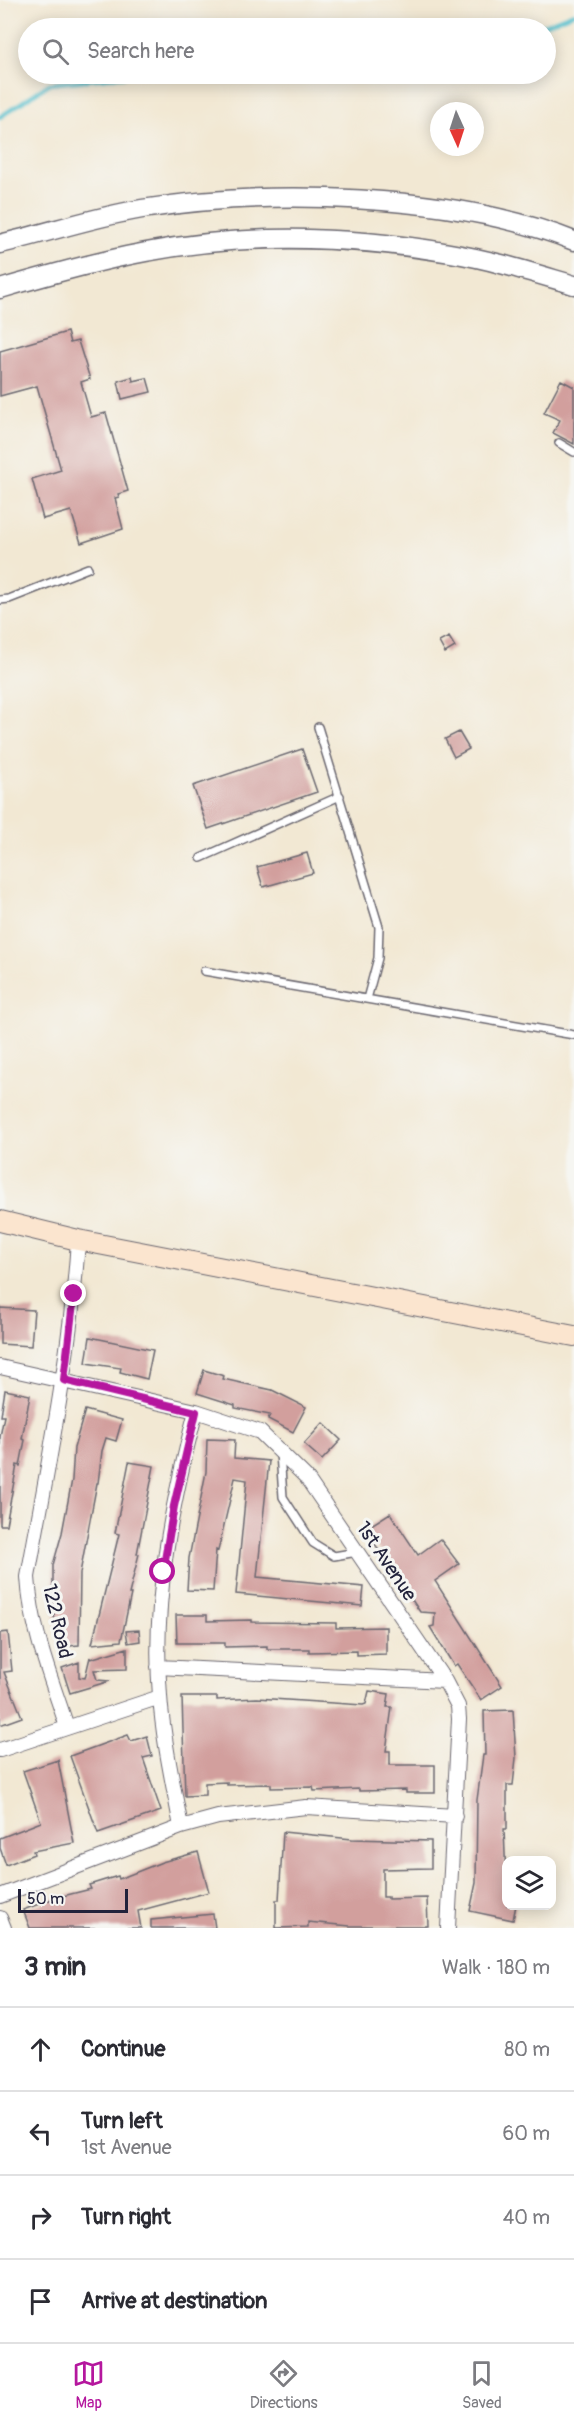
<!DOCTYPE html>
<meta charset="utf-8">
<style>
body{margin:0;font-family:Pangolin,sans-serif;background:#f2f2f3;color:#2b2b33}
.controls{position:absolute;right:18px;bottom:18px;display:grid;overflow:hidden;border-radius:12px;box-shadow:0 3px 15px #0003}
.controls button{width:54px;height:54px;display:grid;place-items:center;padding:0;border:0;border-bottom:2px solid #e1e1e2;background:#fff;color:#2b2b33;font:30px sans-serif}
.compass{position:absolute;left:430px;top:102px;width:54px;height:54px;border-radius:50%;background:#fff;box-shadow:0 3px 15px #0003;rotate:177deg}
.scale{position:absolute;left:18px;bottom:15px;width:110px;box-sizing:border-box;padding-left:6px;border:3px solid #22223b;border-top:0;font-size:16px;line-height:21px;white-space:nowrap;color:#22223b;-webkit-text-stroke:4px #f6f6f2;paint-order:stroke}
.stop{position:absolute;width:18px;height:18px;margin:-14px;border:4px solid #b5179e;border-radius:50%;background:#fff}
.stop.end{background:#b5179e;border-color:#fff;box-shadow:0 2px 6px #0008}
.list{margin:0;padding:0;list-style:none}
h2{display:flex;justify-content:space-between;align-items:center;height:78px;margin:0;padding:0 24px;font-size:26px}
h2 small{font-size:20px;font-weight:400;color:#7c7c81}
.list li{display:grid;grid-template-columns:39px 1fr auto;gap:18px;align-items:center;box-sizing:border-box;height:84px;padding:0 24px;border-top:2px solid #e1e1e2}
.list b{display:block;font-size:22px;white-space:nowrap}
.list p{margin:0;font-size:20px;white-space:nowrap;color:#7c7c81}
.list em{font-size:20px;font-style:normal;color:#7c7c81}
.icon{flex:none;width:33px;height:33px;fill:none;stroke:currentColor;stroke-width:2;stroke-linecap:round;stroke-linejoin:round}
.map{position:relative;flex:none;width:574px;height:1928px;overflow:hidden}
.search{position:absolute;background:#fff;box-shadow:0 3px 15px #0003;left:18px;right:18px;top:18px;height:66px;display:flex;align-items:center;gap:15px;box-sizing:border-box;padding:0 21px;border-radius:33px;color:#7c7c81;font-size:22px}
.sheet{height:414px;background:#fff}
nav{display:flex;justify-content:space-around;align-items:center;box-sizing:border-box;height:84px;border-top:2px solid #e1e1e2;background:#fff;font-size:16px;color:#7c7c81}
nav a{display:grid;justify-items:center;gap:3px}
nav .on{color:#b5179e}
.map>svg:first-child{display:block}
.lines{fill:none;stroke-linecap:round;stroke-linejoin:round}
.stream{stroke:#54c0cd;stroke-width:4.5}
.building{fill:#d29f9d}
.service-casing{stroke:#6b6770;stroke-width:10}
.minor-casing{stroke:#6b6770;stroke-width:16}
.tertiary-casing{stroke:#6b6770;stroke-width:21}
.secondary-casing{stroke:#6b6770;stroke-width:22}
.service{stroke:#fff;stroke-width:7}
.minor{stroke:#fff;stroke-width:14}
.tertiary{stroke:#fff;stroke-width:18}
.secondary{stroke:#fbe5cf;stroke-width:20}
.route{stroke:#b5179e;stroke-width:8}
.labels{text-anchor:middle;stroke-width:6;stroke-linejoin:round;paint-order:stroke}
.street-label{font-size:20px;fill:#22223b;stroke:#f6f6f2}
</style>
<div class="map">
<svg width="574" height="1928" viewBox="0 0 574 1928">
<rect width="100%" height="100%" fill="#f6f6f2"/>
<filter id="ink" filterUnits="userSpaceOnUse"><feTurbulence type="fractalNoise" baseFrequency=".0167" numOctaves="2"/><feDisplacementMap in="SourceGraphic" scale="12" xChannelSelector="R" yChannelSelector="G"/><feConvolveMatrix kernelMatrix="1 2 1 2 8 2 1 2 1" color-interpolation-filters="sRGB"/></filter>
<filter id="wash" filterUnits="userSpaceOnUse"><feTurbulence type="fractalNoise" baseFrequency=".008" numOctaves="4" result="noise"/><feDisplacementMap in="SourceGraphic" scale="24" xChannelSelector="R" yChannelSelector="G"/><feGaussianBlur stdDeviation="1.35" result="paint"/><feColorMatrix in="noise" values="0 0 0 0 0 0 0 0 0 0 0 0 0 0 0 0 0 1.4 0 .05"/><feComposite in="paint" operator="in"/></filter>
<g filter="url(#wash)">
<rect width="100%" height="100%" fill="#f2e8d3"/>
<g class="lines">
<!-- stream -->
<path class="stream" d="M536 28 574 13
M0 117 49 84 143 74"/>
</g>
<g id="blocks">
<!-- building -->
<path class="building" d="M67 332 70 343 78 341 90 379 81 382 91 417 106 413 128 491 118 494 119 497 115 498 123 529 81 543 71 511 43 519 32 479 61 470 37 386 0 396V351Z
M132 377 133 381 147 378 151 392 122 399 118 381Z
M561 380 574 387V444L553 433 560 420 544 413Z
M449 637 455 647 445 653 439 642Z
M459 732 469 749 454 757 445 739Z
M302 749 317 792 208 829 193 786Z
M307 853 313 873 263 887 257 867Z
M0 1308 34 1310 31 1346 0 1344Z
M90 1337 153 1350 147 1379 120 1372 121 1368 86 1363Z
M204 1370 224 1376 223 1379 272 1390 306 1407 293 1432 268 1419 270 1415 235 1408V1405L197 1393Z
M5 1390 30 1395 22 1439 25 1440 20 1466 17 1465 6 1525H0V1437L4 1416H1Z
M85 1410 122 1420 116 1441 106 1438 102 1451 98 1483H97L80 1573 79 1645 58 1647 53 1606V1565L62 1533 72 1480 74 1448Z
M323 1423 341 1440 322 1460 304 1444Z
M207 1439 235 1440 234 1458 269 1461 257 1577 364 1587 362 1606 236 1594 247 1480 235 1478 218 1551 216 1550 213 1591 187 1590 189 1558 206 1472Z
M129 1462 154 1466 137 1554H139L129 1594H131L121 1641 92 1644 119 1534 115 1533Z
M390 1513 418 1555 440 1539 459 1564 435 1581 502 1686 481 1700 457 1664 454 1666 430 1627 434 1626 435 1613 420 1612 365 1529Z
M176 1615H207V1621L252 1620V1622L336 1623V1628L386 1627V1654L357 1655V1651L309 1652V1649H267V1646L225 1647V1643H177Z
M139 1630 140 1641 128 1643 126 1631Z
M8 1632 12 1671 4 1672 22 1717 0 1725V1633Z
M127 1648V1669L94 1670 97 1680 110 1681 70 1693 62 1668 79 1662V1677L85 1678 90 1657V1659Z
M369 1691 389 1694 387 1707H392L386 1751H390V1765H435V1793H406V1790L359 1791V1789L314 1791 313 1787 271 1788V1784L227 1785V1782L205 1783V1795L185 1796 182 1697H217V1700L257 1698 363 1705 366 1704Z
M513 1710 516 1758 513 1785H507V1829H504L507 1905H516L513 1920 470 1911 476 1883 477 1800 483 1755H485L484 1711Z
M128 1735 131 1741 147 1736 152 1756 143 1758 161 1811 98 1833 70 1756Z
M58 1760 74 1843 33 1851 34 1854 6 1865 0 1848V1838L41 1822 23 1771Z
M283 1832 352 1839 431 1841V1868L383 1869V1897H388V1899L427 1898 428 1926H350L308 1922V1927L276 1928V1900H279Z
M198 1852 209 1892 138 1911 141 1928H30L23 1910 55 1898 91 1889 89 1885 118 1876 119 1879 162 1862Z
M213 1914 215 1928H151V1920Z"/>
</g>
</g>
<g filter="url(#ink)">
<use href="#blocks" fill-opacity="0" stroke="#6b6770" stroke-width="1.5"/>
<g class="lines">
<!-- service casing -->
<g class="service-casing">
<path id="service" d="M559 443 574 452
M0 600 9 599 88 568
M318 727 379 927 378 958 367 999
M201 858 340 796
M204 971 574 1035
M280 1453 283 1497 313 1543 334 1556 357 1552"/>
</g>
<!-- minor casing -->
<g class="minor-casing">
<path id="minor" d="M0 1367 196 1411 260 1432 306 1477 445 1681 458 1706 459 1719 448 1928
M158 1667 445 1681
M67 1727C51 1678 31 1629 28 1577 48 1465 71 1354 78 1240
M0 1750 160 1697
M181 1827C173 1783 163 1740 160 1696 152 1600 172 1503 196 1411
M0 1896 181 1827 218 1817 306 1807 455 1816
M0 1918 4 1928"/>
</g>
<!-- tertiary casing -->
<g class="tertiary-casing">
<path id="tertiary" d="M0 244C47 233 93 217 142 209 269 189 454 193 574 241
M0 289C48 275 97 261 146 252 246 233 350 236 450 253 493 260 533 273 574 285"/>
</g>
<!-- secondary casing -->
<g class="secondary-casing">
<path id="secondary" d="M0 1221 78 1240 574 1336"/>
</g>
<!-- service -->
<use href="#service" class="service"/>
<!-- minor -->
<use href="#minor" class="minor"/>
<!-- tertiary -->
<use href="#tertiary" class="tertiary"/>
<!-- secondary -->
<use href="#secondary" class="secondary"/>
</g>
</g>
<g class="lines" filter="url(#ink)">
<!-- route -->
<path class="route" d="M74 1294 64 1380 196 1412 174 1506 163 1572"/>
</g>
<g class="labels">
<!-- street labels -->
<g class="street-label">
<text transform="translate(387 1561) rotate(56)" y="7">1st Avenue</text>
<text transform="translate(58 1621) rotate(77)" y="7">122 Road</text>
</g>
</g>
</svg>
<div class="controls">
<button><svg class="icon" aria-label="layers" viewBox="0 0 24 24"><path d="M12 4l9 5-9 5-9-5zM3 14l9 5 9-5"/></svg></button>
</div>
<svg class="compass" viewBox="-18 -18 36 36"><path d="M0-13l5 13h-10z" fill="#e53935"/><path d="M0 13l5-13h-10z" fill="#7c7c81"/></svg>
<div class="scale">50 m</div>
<div class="stop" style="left:163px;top:1572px"></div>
<div class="stop end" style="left:74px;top:1294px"></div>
<div class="search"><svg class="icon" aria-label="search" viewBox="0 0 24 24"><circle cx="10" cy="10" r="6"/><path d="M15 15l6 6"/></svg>Search here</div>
</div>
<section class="sheet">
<h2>3 min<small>Walk · 180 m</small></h2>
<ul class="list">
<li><svg class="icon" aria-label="ahead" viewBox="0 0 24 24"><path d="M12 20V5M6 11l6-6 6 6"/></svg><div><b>Continue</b></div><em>80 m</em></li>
<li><svg class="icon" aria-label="left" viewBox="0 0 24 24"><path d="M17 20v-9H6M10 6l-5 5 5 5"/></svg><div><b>Turn left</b><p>1st Avenue</p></div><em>60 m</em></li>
<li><svg class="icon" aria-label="right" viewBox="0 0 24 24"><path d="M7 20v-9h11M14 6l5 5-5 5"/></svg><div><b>Turn right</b></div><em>40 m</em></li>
<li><svg class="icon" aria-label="arrive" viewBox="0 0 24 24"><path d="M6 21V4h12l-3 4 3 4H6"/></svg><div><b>Arrive at destination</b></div></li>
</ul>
</section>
<nav>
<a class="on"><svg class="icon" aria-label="map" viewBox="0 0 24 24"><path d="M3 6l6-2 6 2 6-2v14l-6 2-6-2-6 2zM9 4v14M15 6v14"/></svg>Map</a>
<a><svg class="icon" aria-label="directions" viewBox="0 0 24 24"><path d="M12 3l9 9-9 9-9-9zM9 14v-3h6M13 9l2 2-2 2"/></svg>Directions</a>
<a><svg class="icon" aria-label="saved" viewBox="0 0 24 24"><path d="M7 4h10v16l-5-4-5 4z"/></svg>Saved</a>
</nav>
